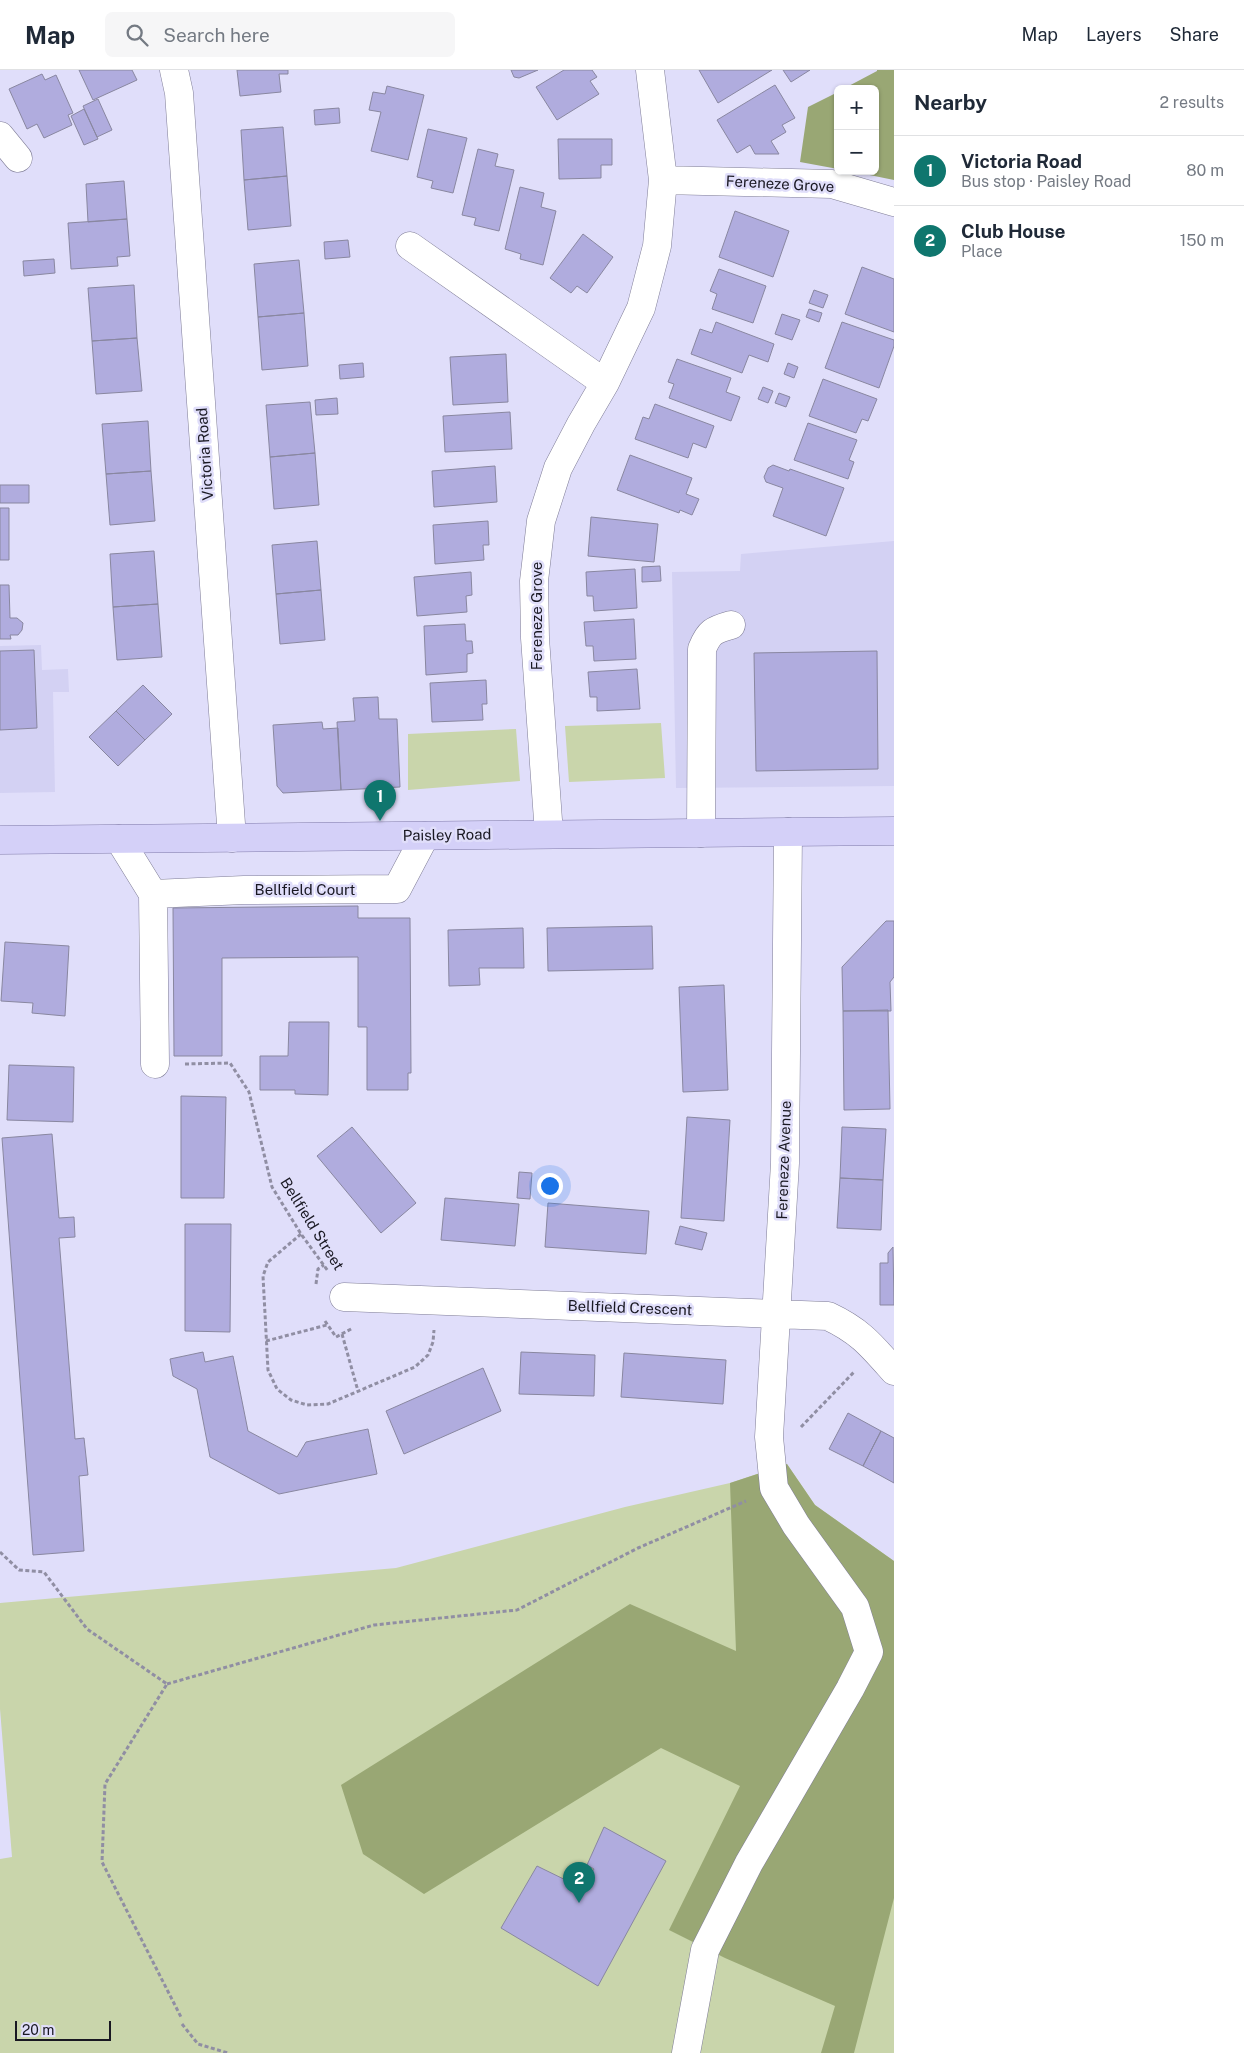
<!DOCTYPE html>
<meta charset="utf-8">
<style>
body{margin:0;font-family:"Public Sans",sans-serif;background:#f6f6f7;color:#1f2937}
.controls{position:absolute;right:15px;top:15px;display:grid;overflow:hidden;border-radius:8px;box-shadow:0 1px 4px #0004}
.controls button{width:45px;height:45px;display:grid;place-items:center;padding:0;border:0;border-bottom:1px solid #e0e1e3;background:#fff;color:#1f2937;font:25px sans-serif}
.scale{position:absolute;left:15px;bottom:12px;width:96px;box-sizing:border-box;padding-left:5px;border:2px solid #191822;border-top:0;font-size:14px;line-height:18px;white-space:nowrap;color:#191822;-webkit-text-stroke:4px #e0defa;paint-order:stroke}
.you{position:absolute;left:549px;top:1115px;width:18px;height:18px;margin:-12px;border:4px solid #fff;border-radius:50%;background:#1a73e8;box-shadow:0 0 0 8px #1a73e833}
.badge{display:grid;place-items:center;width:32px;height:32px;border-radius:50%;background:#0f766e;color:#fff;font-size:16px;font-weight:700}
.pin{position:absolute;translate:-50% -41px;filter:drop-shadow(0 1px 2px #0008)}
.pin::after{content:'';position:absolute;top:26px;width:18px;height:15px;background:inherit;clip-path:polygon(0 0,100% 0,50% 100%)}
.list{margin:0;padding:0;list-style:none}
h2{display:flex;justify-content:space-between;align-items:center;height:65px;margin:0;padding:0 20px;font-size:21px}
h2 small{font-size:16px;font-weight:400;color:#747a83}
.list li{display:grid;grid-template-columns:32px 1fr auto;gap:15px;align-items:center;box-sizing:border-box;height:70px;padding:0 20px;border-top:1px solid #e0e1e3}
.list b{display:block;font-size:19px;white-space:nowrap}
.list p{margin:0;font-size:16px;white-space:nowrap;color:#747a83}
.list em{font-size:16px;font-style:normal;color:#747a83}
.icon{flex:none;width:28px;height:28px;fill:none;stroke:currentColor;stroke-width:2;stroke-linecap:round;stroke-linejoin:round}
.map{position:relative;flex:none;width:894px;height:1983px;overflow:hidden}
header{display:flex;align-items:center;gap:30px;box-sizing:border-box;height:70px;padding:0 25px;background:#fff;border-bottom:1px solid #e0e1e3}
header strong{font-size:24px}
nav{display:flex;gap:28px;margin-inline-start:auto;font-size:18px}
.search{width:350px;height:45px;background:#f6f6f7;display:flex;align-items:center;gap:12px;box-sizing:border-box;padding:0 18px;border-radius:8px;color:#747a83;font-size:19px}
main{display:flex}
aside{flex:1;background:#fff}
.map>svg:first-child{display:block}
.built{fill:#d3d1f3}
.green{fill:#c9d5ab}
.forest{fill:#99a774}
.building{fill:#b0acde;stroke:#8987a0}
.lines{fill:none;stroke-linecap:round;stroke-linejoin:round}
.minor-casing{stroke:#7f7d96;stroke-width:29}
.major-casing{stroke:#807baa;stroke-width:29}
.path{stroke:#908ea3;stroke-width:3;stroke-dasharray:4 2.5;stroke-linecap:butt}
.minor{stroke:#fff;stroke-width:28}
.major{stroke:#d4d0f8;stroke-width:28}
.labels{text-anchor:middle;stroke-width:5;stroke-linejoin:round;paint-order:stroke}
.street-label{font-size:15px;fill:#191822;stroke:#e0defa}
</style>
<header>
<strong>Map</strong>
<div class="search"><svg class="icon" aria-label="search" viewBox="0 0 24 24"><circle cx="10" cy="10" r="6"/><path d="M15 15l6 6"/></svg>Search here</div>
<nav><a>Map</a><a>Layers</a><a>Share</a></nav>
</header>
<main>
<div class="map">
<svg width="894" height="1983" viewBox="0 0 894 1983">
<rect width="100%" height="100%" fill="#e0defa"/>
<!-- built -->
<path class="built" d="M894 471V716L676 718 672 502 740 501 741 484Z
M41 575 42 600 68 599 69 622H53L55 722 0 723V576Z"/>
<!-- green -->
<path class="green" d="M661 653 665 708 569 712 565 656Z
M516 659 520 711 408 720V664Z
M787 1394 815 1435 894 1491V1983H0V1789L12 1787 0 1639V1533L396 1498 625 1437 730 1413Z"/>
<!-- forest -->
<path class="forest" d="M877 0H894V110L850 101H875V19H843L877 1Z
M838 22V99L800 92 808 37Z
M787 1394 815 1435 894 1491V1828L854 1983H821L835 1936 725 1888 669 1860 740 1716 661 1678 424 1824 363 1784 341 1715 630 1534 736 1581 730 1413Z"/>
<!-- building -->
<path class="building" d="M79 0H132L137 10 93 30Z
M237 0H288V4H279L281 22 240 26Z
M511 0H538L519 8 514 7Z
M564 0H592L597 7 590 11 599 24 557 50 536 17Z
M699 0H772L718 33Z
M783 0H810L791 12Z
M42 4 45 10 56 5 73 43 68 45 72 55 44 68 37 54 27 59 9 19Z
M775 15 795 48 782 55 786 62 771 71 779 84H755L750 75 737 83 717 50Z
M387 16 424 25 408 90 371 81 381 42 369 40 373 22 385 24Z
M98 29 112 60 97 67 83 36Z
M339 38 340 53 315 55 314 40Z
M84 39 98 69 84 75 71 46Z
M283 57 287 106 244 110 241 60Z
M428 59 467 68 453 123 431 118 433 111 417 107Z
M558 69H612V95H601V108L559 109Z
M478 79 498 84 495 96 514 100 499 161 474 155 476 148 462 145Z
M287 106 291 156 248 160 244 110Z
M124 111 127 149 88 152 86 114Z
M520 117 544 123 541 137 556 141 543 195 520 189 521 184 505 179Z
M735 141 789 161 773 207 719 187Z
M127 149 130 186 117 187 118 196 71 199 68 153Z
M583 164 613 187 587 223 577 216 571 223 550 208Z
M348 170 350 187 325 189 324 172Z
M54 189 55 203 24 206 23 191Z
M299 190 304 243 258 247 254 194Z
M862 197 894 209V262L845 244Z
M719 199 766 216 753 253 712 239 717 224 710 221Z
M134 215 137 268 92 271 88 218Z
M814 220 828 225 823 238 809 233Z
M809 239 822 243 819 252 806 247Z
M304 243 308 296 262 300 258 247Z
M782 244 800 250 792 270 775 264Z
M716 252 774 274 768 292 749 285 742 303 691 284 700 259 712 263Z
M842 252 894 270V276L879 318 825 298Z
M137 268 142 321 96 324 92 271Z
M506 284 508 332 453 335 450 287Z
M677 289 731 308 726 322 740 327 731 351 669 328 674 314 668 312Z
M363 293 364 307 340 309 339 295Z
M788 293 798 297 794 308 784 304Z
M823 309 877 329 868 351 862 349 856 363 809 346Z
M763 317 773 321 768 333 758 329Z
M779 323 790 327 786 337 775 333Z
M337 328 338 344 316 345 315 330Z
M310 332 315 383 270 387 266 335Z
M655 334 714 356 706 378 693 373 688 388 635 369 643 347 649 349Z
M510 342 512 379 445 382 443 346Z
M148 351 151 401 106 404 102 354Z
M808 353 857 370 849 390 854 392 848 409 794 390Z
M315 383 319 435 274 439 270 387Z
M630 385 692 408 686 424 699 429 692 445 680 440 679 443 617 420Z
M773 395 789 401 790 399 844 418 826 466 773 446 783 418 766 412 764 407 768 398Z
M495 396 497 432 434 437 432 401Z
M151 401 155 451 110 455 106 404Z
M0 415H29V433H0Z
M0 438H9V490H0Z
M591 447 658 454 654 492 588 486Z
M488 451 489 475H483L484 490 435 494 433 455Z
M317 471 321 520 276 524 272 475Z
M154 481 158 534 113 537 110 484Z
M660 496 661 511 642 512V497Z
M635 499 637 538 594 541 593 526H587L586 502Z
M471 502 472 525 466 526 467 542 417 546 414 507Z
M0 515H9L10 548H17L23 553 22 560 18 565H10L11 569H0Z
M321 520 325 570 280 574 276 524Z
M158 534 162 587 117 590 113 537Z
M634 549 636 589 594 591 593 576H586L584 552Z
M465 554 466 571H472L473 583 467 584V602L426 605 424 556Z
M34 580 37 658 0 660V581Z
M877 581 878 699 756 701 754 583Z
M637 599 640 639 597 641V627H590L588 602Z
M486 610 487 634H482L483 650 432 652 430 613Z
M143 615 172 644 145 670 116 641Z
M378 627 379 649H397L400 717 341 720 337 652 355 651 353 628Z
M116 641 145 670 118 696 89 667Z
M322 652 323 659 338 658 341 720 283 723 277 716 273 655Z
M358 836V848H410L411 1003H408V1020H367V957H358V887L222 888V986H174L173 838Z
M886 851H894V907L890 912 891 941H843L842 897Z
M652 856 653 899 548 901 547 858Z
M523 858 524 898H479L480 915 449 916 448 860Z
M5 872 69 876 65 946 32 943 33 933 1 931Z
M724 915 728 1020 683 1022 679 917Z
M888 940 890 1039 844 1040 843 941Z
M289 952H329L328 1025 295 1024V1020H260V986H288Z
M9 995 74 997 73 1052 7 1050Z
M181 1026 226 1027 224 1128H181Z
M687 1047 730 1050 724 1151 681 1148Z
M352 1057 416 1133 381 1163 317 1086Z
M842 1057 886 1059 883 1110 840 1108Z
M52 1064 59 1148 74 1147 75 1167 59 1168 75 1369 84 1368 88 1405 79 1406 84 1481 33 1485 2 1068Z
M519 1102 532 1103 530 1129 517 1128Z
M840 1108 883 1110 881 1160 837 1158Z
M445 1128 519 1134 515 1176 441 1170Z
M548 1133 649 1141 646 1184 545 1177Z
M185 1154H231L230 1262 185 1261Z
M680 1156 707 1163 702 1180 675 1174Z
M893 1177 894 1235H880V1193H888V1183Z
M203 1282 205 1292 233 1286 248 1361 297 1387 306 1372 368 1359 377 1404 279 1424 210 1387 197 1319 173 1306 170 1289Z
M521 1282 595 1285 594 1326 519 1324Z
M624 1283 726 1290 723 1334 621 1327Z
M483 1298 501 1341 404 1384 386 1341Z
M848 1343 881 1361 863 1396 829 1379Z
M881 1361 894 1368V1413L863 1396Z
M604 1757 666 1791 598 1916 501 1858 537 1796 582 1818 594 1799 587 1795Z"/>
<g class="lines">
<!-- minor casing -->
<g class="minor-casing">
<path id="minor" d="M174 0 179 23 232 768
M0 66 18 88
M663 110 832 114 894 132
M410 176 605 313
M701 763 702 579C709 562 713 560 731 555
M549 764 535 568 534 511 541 451 558 398 581 354 605 313 641 238 657 176 663 110 650 0
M119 769 153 824 155 994
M153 824 244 820 397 819 425 766
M344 1227 828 1246C860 1261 871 1275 894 1301
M686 1983 705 1880 749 1793 850 1619 869 1582 855 1537 796 1455 774 1418 769 1367 785 1093 788 762"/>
</g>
<!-- major casing -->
<g class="major-casing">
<path id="major" d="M0 770 894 761"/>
</g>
<!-- path -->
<path class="path" d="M185 994 230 993 249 1022 272 1117 301 1164 328 1201
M301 1164 268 1192 263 1206 268 1300 277 1319 291 1330 307 1335 328 1334 415 1297 428 1285 433 1272 434 1260
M316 1214 318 1199 324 1195
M325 1251 336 1267 353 1258
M342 1264 358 1321
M266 1271 327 1255
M801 1357 854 1302
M0 1482 19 1500 44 1502 87 1559 167 1614 105 1714 102 1792 181 1947
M167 1614 374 1555 517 1540 638 1478 746 1431
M182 1954 198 1974 228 1983"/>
<!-- minor -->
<use href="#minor" class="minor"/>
<!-- major -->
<use href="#major" class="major"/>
</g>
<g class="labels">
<!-- street labels -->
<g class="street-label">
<text transform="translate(780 114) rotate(3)" y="5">Fereneze Grove</text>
<text transform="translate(205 384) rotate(-94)" y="5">Victoria Road</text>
<text transform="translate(537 546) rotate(-90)" y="5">Fereneze Grove</text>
<text transform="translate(447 765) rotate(-1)" y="5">Paisley Road</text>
<text x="305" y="825">Bellfield Court</text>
<text transform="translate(784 1090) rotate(-88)" y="5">Fereneze Avenue</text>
<text transform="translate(312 1154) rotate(58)" y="5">Bellfield Street</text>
<text transform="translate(630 1238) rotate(2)" y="5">Bellfield Crescent</text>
</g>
</g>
</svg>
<div class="controls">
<button>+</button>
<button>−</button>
</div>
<div class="scale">20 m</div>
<div class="you"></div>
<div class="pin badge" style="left:380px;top:751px">1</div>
<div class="pin badge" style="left:579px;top:1833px">2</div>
</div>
<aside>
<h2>Nearby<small>2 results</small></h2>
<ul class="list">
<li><span class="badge">1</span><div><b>Victoria Road</b><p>Bus stop · Paisley Road</p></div><em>80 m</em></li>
<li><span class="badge">2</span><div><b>Club House</b><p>Place</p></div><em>150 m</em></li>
</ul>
</aside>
</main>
